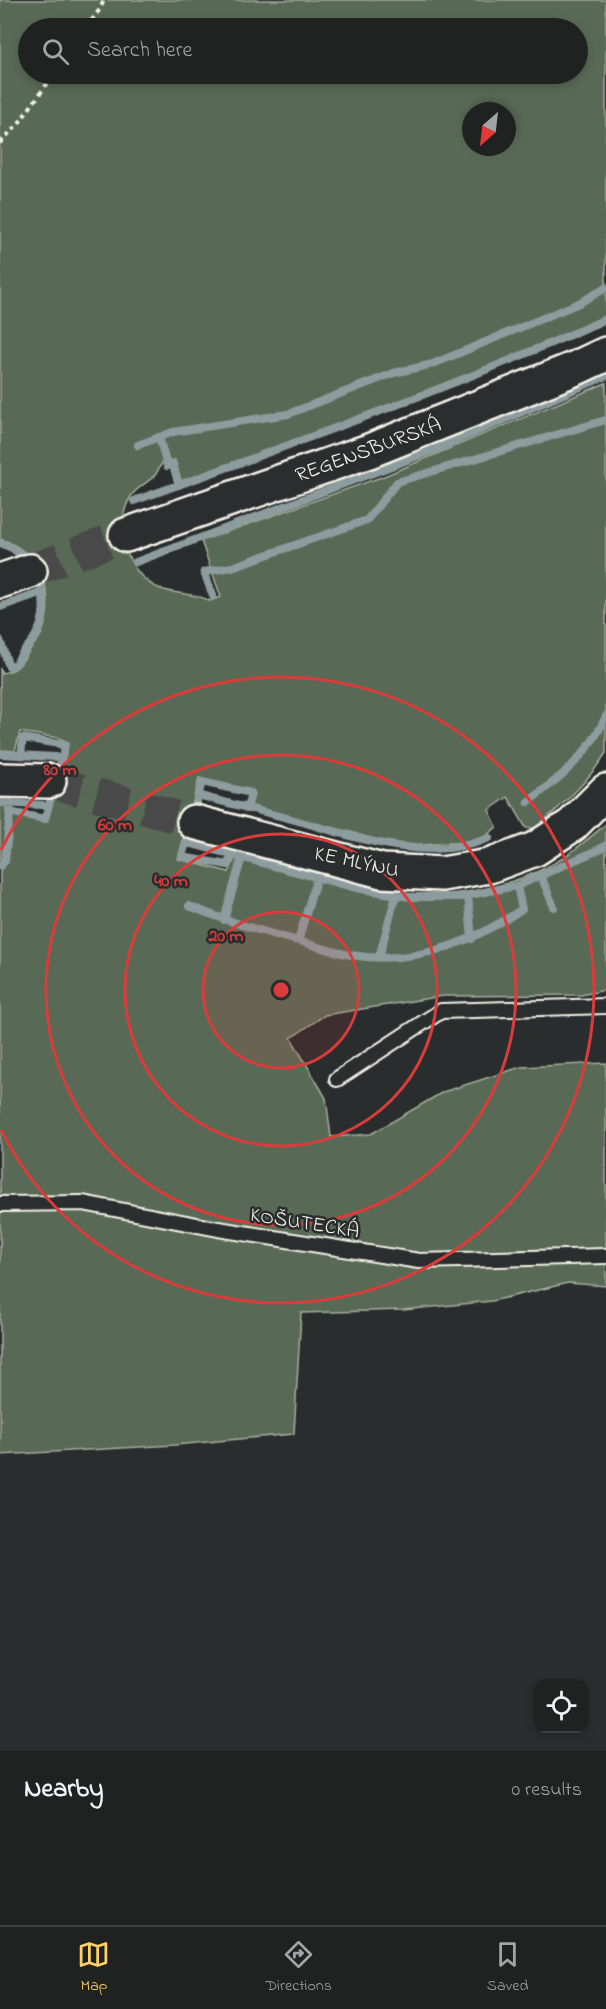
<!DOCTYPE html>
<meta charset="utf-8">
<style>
body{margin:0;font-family:"Indie Flower",sans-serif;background:#2d2f2f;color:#f1f3f6}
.controls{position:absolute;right:18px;bottom:18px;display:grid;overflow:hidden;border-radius:12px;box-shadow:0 3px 9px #0003}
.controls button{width:54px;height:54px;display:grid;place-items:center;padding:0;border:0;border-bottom:2px solid #3d3f40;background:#202222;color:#f1f3f6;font:30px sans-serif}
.compass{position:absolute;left:462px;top:102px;width:54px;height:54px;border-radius:50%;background:#202222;box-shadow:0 3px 9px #0003;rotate:208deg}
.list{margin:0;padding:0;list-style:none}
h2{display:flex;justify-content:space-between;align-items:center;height:78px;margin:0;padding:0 24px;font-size:26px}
h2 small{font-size:20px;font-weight:400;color:#a2a4a5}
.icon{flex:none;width:33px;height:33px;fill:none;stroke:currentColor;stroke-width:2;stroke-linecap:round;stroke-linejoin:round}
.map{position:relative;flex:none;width:606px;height:1751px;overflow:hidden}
.search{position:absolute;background:#202222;box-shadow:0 3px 9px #0003;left:18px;right:18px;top:18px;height:66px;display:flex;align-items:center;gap:15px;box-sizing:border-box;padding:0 21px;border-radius:33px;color:#a2a4a5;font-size:22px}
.sheet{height:174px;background:#202222}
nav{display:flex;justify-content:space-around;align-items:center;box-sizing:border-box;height:84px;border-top:2px solid #3d3f40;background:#202222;font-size:16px;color:#a2a4a5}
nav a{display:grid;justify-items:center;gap:3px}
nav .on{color:#ffd166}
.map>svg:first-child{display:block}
.green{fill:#586b54;stroke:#a6ae9e;stroke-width:1.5;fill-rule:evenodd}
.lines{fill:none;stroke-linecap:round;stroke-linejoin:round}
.stream{stroke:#8d9c9e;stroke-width:8}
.tertiary-tunnel{stroke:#484a4a;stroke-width:33;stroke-dasharray:33 16;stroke-linecap:butt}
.secondary-tunnel{stroke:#484a4a;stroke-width:33;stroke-dasharray:33 16;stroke-linecap:butt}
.service-casing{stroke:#f4f1e8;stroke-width:18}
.tertiary-casing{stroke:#f4f1e8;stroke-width:38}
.secondary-casing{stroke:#f4f1e8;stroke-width:38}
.path{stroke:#f4f1e8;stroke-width:4;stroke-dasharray:4.5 4.5;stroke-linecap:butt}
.service{stroke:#2a2d2e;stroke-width:14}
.tertiary{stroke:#2a2d2e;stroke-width:33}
.secondary{stroke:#2a2d2e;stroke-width:33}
.ring{fill:none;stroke:#d93c3b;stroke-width:3}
.labels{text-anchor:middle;stroke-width:5;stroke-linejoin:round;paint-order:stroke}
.street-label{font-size:21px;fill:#f4f1e8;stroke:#2a2d2e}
.centre{fill:#d93c3b;stroke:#2a2d2e;stroke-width:3}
.ring-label{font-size:18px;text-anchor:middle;font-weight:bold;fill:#d93c3b;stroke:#2a2d2e;stroke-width:5;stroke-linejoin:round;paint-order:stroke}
</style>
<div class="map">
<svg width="606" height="1751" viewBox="0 0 606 1751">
<rect width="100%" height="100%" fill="#2a2d2e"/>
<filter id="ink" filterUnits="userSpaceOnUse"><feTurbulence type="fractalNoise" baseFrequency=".0167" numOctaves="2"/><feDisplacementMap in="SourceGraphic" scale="12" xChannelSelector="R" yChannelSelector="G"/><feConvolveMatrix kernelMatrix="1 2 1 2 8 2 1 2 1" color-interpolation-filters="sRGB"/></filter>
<g filter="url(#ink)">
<!-- green -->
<path class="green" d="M0 0H606V316C467 378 324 430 181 481L175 460 163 462C160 466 158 470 156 474 149 482 138 487 132 495 111 525 127 577 161 589 177 595 195 592 210 601L221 597 201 541 384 476 606 383V753C587 783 562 806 535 828H526L508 797 489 810 497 827 482 839 466 842 423 845 398 844 381 842 351 832 249 807 253 792 199 778 178 859 229 872 238 851C287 864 338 881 388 891 438 901 502 890 547 867 569 856 587 840 606 824V990L581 995 443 996 325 1015 291 1038 326 1098 331 1137 371 1134 443 1092 521 1067 606 1063V1286L568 1283 492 1301 403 1310 301 1313 294 1434 175 1445 0 1455V805H6V814L46 822 67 743 59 738 20 732 15 751 0 750V668L2 673C19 670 20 664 29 651 33 645 40 639 42 632 58 596 39 550 0 539ZM28 28H578V74H28ZM471 111H507V147H471Z"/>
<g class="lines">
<!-- stream -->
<path class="stream" d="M159 437 167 466 173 465 179 485
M138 445 173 432 288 414 394 373 433 364 579 303 606 288
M134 501C292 444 452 388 606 319
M0 543 12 548 30 563
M136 562 434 450 606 376
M213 596 204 572 232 567 367 520 397 482 606 420
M0 607 40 593
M0 640 9 667 17 663C20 652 27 649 33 640 47 620 46 598 37 576
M0 754 55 757
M21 755 23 738 65 745 57 776
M201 796C231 804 261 811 291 819 354 836 425 865 489 838
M528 802C561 777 589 755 606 716
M0 803 42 805
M9 812 45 819 54 787
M193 815 202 782 251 793 247 809
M190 827 182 857 228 865 231 854
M188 843 356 888 410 897H459L517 886 600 849 606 845
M0 866 5 861 11 803
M541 876 554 907
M468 895 472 939
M189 906C226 921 263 932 302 942 318 947 334 952 351 955 413 966 472 943 522 909L517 886
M224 920 242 857
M298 941 317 877
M379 957 396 895"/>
<!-- tertiary-tunnel -->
<path class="tertiary-tunnel" d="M49 781 194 822"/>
<!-- secondary-tunnel -->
<path class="secondary-tunnel" d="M30 571 126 535"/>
<!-- service casing -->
<g class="service-casing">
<path id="service" d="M337 1079 441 1011 606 1006
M0 1204 83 1203 218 1229 419 1261 606 1256"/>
</g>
<!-- tertiary casing -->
<g class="tertiary-casing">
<path id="tertiary" d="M0 780 49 781
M194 822 382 871 442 874 489 866 535 849 572 825 606 791"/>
</g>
<!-- secondary casing -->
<g class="secondary-casing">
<path id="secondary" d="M126 535 369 451 576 368 606 354
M0 581 30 571"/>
</g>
<!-- path -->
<path class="path" d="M86 28 100 9 104 0
M0 143 19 123 54 74"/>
<!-- service -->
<use href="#service" class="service"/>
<!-- tertiary -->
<use href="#tertiary" class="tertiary"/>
<!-- secondary -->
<use href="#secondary" class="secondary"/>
</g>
</g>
<!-- distance rings -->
<circle cx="281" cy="990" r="78" fill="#d93c3b" fill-opacity=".12"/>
<g class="ring">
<circle cx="281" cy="990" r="78"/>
<circle cx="281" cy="990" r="156"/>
<circle cx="281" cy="990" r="235"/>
<path d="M1 850A313 313 0 1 1 1 1130"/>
</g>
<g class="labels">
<!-- street labels -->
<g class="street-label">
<text transform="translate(368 449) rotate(-20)" y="7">REGENSBURSKÁ</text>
<text transform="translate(357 861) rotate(12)" y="7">KE MLÝNU</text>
<text transform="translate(305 1222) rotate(9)" y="7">KOŠUTECKÁ</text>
</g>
</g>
<circle cx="281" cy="990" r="9" class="centre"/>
<g class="ring-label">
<text x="60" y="775">80 m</text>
<text x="115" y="830">60 m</text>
<text x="171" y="886">40 m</text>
<text x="226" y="941">20 m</text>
</g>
</svg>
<div class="controls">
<button><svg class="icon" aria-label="locate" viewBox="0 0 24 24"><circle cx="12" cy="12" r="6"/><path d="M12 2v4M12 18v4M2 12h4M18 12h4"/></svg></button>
</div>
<svg class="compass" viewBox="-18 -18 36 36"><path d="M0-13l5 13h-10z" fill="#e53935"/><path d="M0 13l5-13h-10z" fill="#a2a4a5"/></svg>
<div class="search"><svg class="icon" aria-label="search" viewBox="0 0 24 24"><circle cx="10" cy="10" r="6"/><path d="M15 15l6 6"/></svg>Search here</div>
</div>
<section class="sheet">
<h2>Nearby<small>0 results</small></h2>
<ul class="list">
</ul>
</section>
<nav>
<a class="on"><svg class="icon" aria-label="map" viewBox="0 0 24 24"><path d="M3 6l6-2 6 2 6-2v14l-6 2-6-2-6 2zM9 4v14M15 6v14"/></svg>Map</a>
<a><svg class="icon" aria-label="directions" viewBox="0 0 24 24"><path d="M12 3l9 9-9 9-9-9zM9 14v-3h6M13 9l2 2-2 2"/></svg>Directions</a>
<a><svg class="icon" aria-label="saved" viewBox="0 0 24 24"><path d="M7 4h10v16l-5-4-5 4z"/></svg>Saved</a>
</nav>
